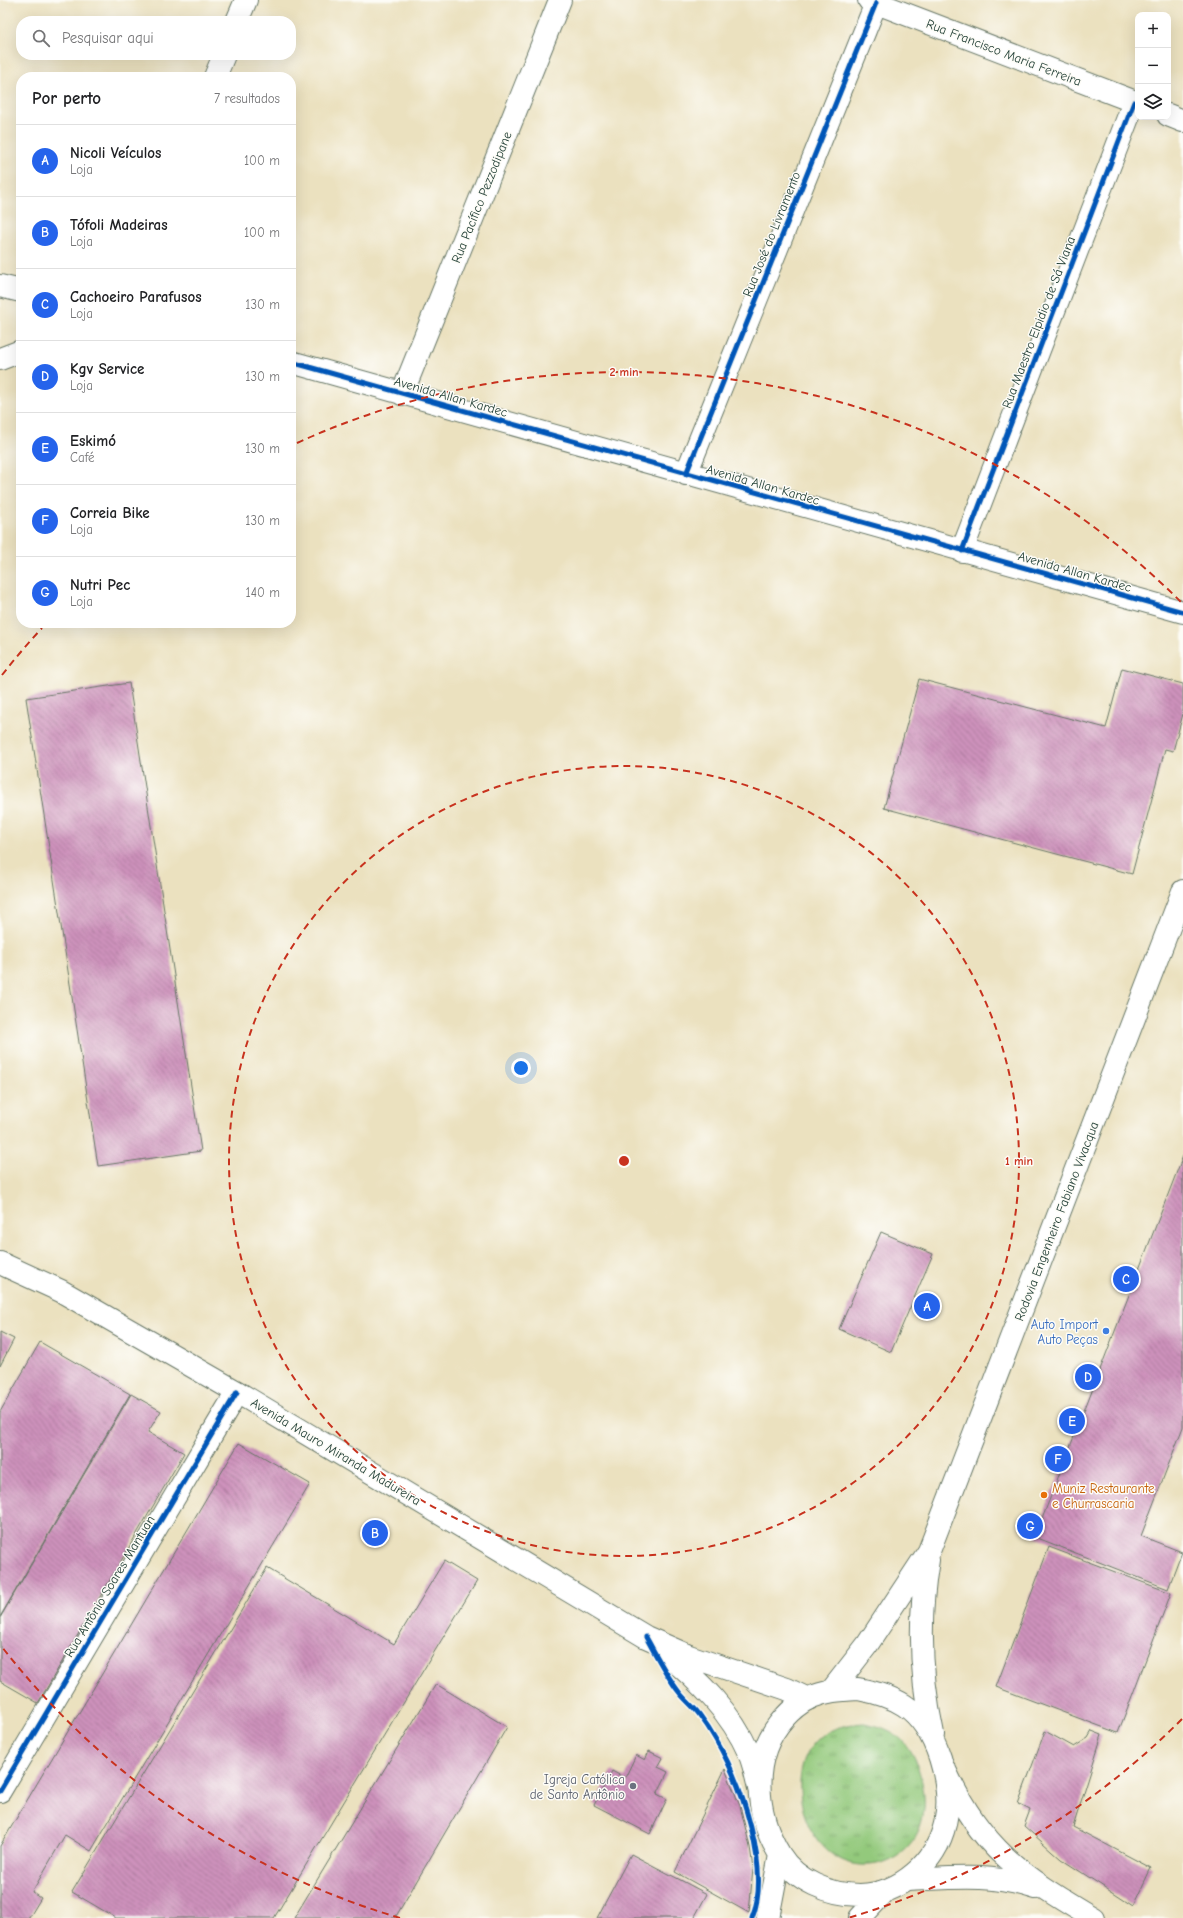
<!DOCTYPE html>
<html lang="pt">
<meta charset="utf-8">
<style>
body{margin:0;font-family:"Comic Neue",sans-serif;background:#f2f2f2;color:#202124}
.controls{position:absolute;right:12px;top:12px;display:grid;overflow:hidden;border-radius:8px;box-shadow:0 4px 16px #0002}
.controls button{width:36px;height:36px;display:grid;place-items:center;padding:0;border:0;border-bottom:1px solid #e0e0e0;background:#fff;color:#202124;font:20px sans-serif}
.you{position:absolute;left:521px;top:1068px;width:14px;height:14px;margin:-10px;border:3px solid #fff;border-radius:50%;background:#1a73e8;box-shadow:0 0 0 6px #1a73e833}
.badge{display:grid;place-items:center;width:26px;height:26px;border-radius:50%;background:#2563eb;color:#fff;font-size:13px;font-weight:700}
.pin{position:absolute;translate:-50% -50%;border:2px solid #fff;box-shadow:0 1px 4px #0006}
.list{margin:0;padding:0;list-style:none}
h2{display:flex;justify-content:space-between;align-items:center;height:52px;margin:0;padding:0 16px;font-size:17px}
h2 small{font-size:13px;font-weight:400;color:#757577}
.list li{display:grid;grid-template-columns:26px 1fr auto;gap:12px;align-items:center;box-sizing:border-box;height:72px;padding:0 16px;border-top:1px solid #e0e0e0}
.list b{display:block;font-size:15px;white-space:nowrap}
.list p{margin:0;font-size:13px;white-space:nowrap;color:#757577}
.list em{font-size:13px;font-style:normal;color:#757577}
.icon{flex:none;width:22px;height:22px;fill:none;stroke:currentColor;stroke-width:2;stroke-linecap:round;stroke-linejoin:round}
.map{position:relative;flex:none;width:1183px;height:1918px;overflow:hidden}
.search{position:absolute;background:#fff;box-shadow:0 4px 16px #0002;left:16px;top:16px;width:280px;height:44px;display:flex;align-items:center;gap:10px;box-sizing:border-box;padding:0 14px;border-radius:16px;color:#757577;font-size:15px}
.panel{position:absolute;background:#fff;box-shadow:0 4px 16px #0002;left:16px;top:72px;width:280px;height:556px;border-radius:16px}
.map>svg:first-child{display:block}
.grass{fill:url(#grass-tufts);stroke:#598358}
.building{fill:url(#building-back-hatch)}
.lines{fill:none;stroke-linecap:round;stroke-linejoin:round}
.street-casing{stroke:#667665;stroke-width:24}
.secondary-casing{stroke:#667665;stroke-width:24}
.highway-casing{stroke:#667665;stroke-width:24}
.street{stroke:#fff;stroke-width:22}
.secondary{stroke:#fff;stroke-width:22}
.highway{stroke:#fff;stroke-width:22}
.cycleway-casing{stroke:#fdfcf7;stroke-width:8}
.cycleway{stroke:#0057b8;stroke-width:5}
.ring{fill:none;stroke:#c8321e;stroke-width:2;stroke-dasharray:7 5}
.shop-dot{fill:#3f7fe0;stroke:#fdfcf7;stroke-width:1.5}
.food-dot{fill:#e8710a;stroke:#fdfcf7;stroke-width:1.5}
.worship-dot{fill:#6b7280;stroke:#fdfcf7;stroke-width:1.5}
.labels{text-anchor:middle;stroke-width:3;stroke-linejoin:round;paint-order:stroke}
.street-label{font-size:13px;fill:#1f3d34;stroke:#fdfcf7}
.shop-label{font-size:13px;fill:#366cbe;stroke:#fdfcf7;text-anchor:end}
.food-label{font-size:13px;fill:#c56008;stroke:#fdfcf7;text-anchor:start}
.worship-label{font-size:13px;fill:#5b616d;stroke:#fdfcf7;text-anchor:end}
.centre{fill:#c8321e;stroke:#fdfcf7;stroke-width:2}
.ring-label{font-size:12px;text-anchor:middle;font-weight:bold;fill:#c8321e;stroke:#fdfcf7;stroke-width:3;stroke-linejoin:round;paint-order:stroke}
</style>
<div class="map">
<svg width="1183" height="1918" viewBox="0 0 1183 1918">
<defs>
<pattern id="grass-tufts" width="24" height="20" patternUnits="userSpaceOnUse"><rect width="24" height="20" fill="#93c97c"/><path d="M3 7l-1-3M5 7V3M7 7l1-3M15 17l-1-3M17 17v-4M19 17l1-3" fill="none" stroke="#77a466"/></pattern>
<pattern id="building-back-hatch" width="6" height="6" patternUnits="userSpaceOnUse"><rect width="6" height="6" fill="#cd91bb"/><path d="M-1 5l2 2M0 0l6 6M5-1l2 2" fill="none" stroke="#a67899"/></pattern>
</defs>
<rect width="100%" height="100%" fill="#fdfcf7"/>
<filter id="ink" filterUnits="userSpaceOnUse"><feTurbulence type="fractalNoise" baseFrequency=".025" numOctaves="2"/><feDisplacementMap in="SourceGraphic" scale="8" xChannelSelector="R" yChannelSelector="G"/><feConvolveMatrix kernelMatrix="1 2 1 2 8 2 1 2 1" color-interpolation-filters="sRGB"/></filter>
<filter id="wash" filterUnits="userSpaceOnUse"><feTurbulence type="fractalNoise" baseFrequency=".012" numOctaves="4" result="noise"/><feDisplacementMap in="SourceGraphic" scale="16" xChannelSelector="R" yChannelSelector="G"/><feGaussianBlur stdDeviation="0.9" result="paint"/><feColorMatrix in="noise" values="0 0 0 0 0 0 0 0 0 0 0 0 0 0 0 0 0 1.4 0 .05"/><feComposite in="paint" operator="in"/></filter>
<g filter="url(#wash)">
<rect width="100%" height="100%" fill="#ebe1bf"/>
<!-- grass -->
<path class="grass" d="M864 1723C875 1725 886 1728 895 1734 917 1750 930 1794 922 1820 920 1829 916 1837 910 1844 902 1854 889 1861 877 1864 810 1877 776 1778 819 1738 832 1727 848 1724 864 1723Z"/>
<g id="blocks">
<!-- building -->
<path class="building" d="M1122 668 1183 684V714L1173 751 1165 749 1132 874 884 808 919 679 1106 728Z
M129 683 201 1151 98 1166 26 698Z
M1183 1156V1427L1141 1536 1182 1552 1168 1589 1035 1537Z
M881 1232 933 1254 891 1352 839 1329Z
M0 1332 14 1339 0 1366Z
M40 1342 130 1394 0 1617V1412Z
M131 1394 161 1411 148 1432 184 1453 38 1703 0 1681V1618Z
M239 1443 310 1484 91 1851 65 1835 32 1892 41 1898 29 1918H0V1846Z
M1049 1547 1171 1593 1118 1733 996 1687Z
M444 1561 477 1581 274 1918H116L72 1892 267 1568 394 1644Z
M436 1684 507 1727 395 1918H294Z
M1045 1731 1074 1747 1088 1738 1092 1731 1102 1735 1073 1827 1151 1868 1133 1906 1061 1859 1024 1826 1030 1810 1018 1804Z
M649 1751 663 1758 658 1767 668 1772 657 1794 667 1799 650 1834 594 1805 612 1771 625 1778 636 1755 645 1760Z
M725 1769 740 1806 750 1847 753 1868 749 1913 675 1872Z
M631 1854 707 1894 694 1918H597Z"/>
</g>
</g>
<g filter="url(#ink)">
<use href="#blocks" fill-opacity="0" stroke="#667665" stroke-width="1"/>
<g class="lines">
<!-- street casing -->
<g class="street-casing">
<path id="street" d="M869 0 1138 103
M237 21 246 0
M215 77 224 55
M1168 115 1183 121
M0 286 21 291
M0 359 21 351
M291 362 1183 612
M402 394 560 0
M686 474 876 3
M962 551 1134 102
M0 1791 237 1392"/>
</g>
<!-- secondary casing -->
<g class="secondary-casing">
<path id="secondary" d="M0 1263 61 1291 237 1392 646 1637 689 1656 787 1689 808 1699
M665 1653C699 1681 731 1712 749 1753 754 1764 756 1777 759 1788
M945 1770C980 1848 1022 1876 1093 1918
M907 1880C954 1878 989 1873 1036 1888"/>
</g>
<!-- highway casing -->
<g class="highway-casing">
<path id="highway" d="M928 1560C918 1619 920 1675 933 1734
M858 1689C874 1692 890 1696 904 1705 937 1726 954 1787 945 1824 936 1862 901 1894 860 1895 830 1895 796 1881 780 1855 754 1812 750 1756 784 1718 791 1710 800 1703 809 1698 825 1691 840 1690 858 1689Z
M832 1690 867 1645 929 1551 1183 891
M768 1918 780 1855
M860 1918 885 1891"/>
</g>
<!-- street -->
<use href="#street" class="street"/>
<!-- secondary -->
<use href="#secondary" class="secondary"/>
<!-- highway -->
<use href="#highway" class="highway"/>
<!-- cycleway casing -->
<g class="cycleway-casing">
<path id="cycleway" d="M291 362 1183 612
M686 474 876 3
M962 551 1134 102
M646 1637C656 1655 666 1675 679 1692 685 1700 693 1706 699 1714 705 1722 711 1731 716 1740 741 1783 772 1870 752 1918
M0 1791 237 1392"/>
</g>
<!-- cycleway -->
<use href="#cycleway" class="cycleway"/>
</g>
</g>
<!-- distance rings -->
<g class="ring">
<circle cx="624" cy="1161" r="395"/>
<path d="M1182 1719A789 789 0 0 1 848 1918M400 1918A789 789 0 0 1 2 1647M2 675A789 789 0 0 1 42 628M297 443A789 789 0 0 1 1182 603"/>
</g>
<!-- markers -->
<circle class="shop-dot" cx="1106" cy="1331" r="4"/>
<circle class="food-dot" cx="1044" cy="1495" r="4"/>
<circle class="worship-dot" cx="633" cy="1786" r="4"/>
<g class="labels">
<!-- street labels -->
<g class="street-label">
<text transform="translate(1004 52) rotate(21)" y="5">Rua Francisco Maria Ferreira</text>
<text transform="translate(481 197) rotate(-68)" y="5">Rua Pacífico Pezzodipane</text>
<text transform="translate(771 234) rotate(-68)" y="5">Rua José do Livramento</text>
<text transform="translate(1038 322) rotate(-69)" y="5">Rua Maestro Elpidio de Sá Viana</text>
<text transform="translate(451 396) rotate(16)" y="5">Avenida Allan Kardec</text>
<text transform="translate(763 484) rotate(16)" y="5">Avenida Allan Kardec</text>
<text transform="translate(1075 571) rotate(16)" y="5">Avenida Allan Kardec</text>
<text transform="translate(1056 1221) rotate(-69)" y="5">Rodovia Engenheiro Fabiano Vivacqua</text>
<text transform="translate(336 1451) rotate(31)" y="5">Avenida Mauro Miranda Madureira</text>
<text transform="translate(109 1586) rotate(-59)" y="5">Rua Antônio Soares Mantuan</text>
</g>
<!-- shop labels -->
<g class="shop-label">
<text x="1098" y="1329">Auto Import<tspan x="1098" dy="15">Auto Peças</tspan></text>
</g>
<!-- food labels -->
<g class="food-label">
<text x="1052" y="1493">Muniz Restaurante<tspan x="1052" dy="15">e Churrascaria</tspan></text>
</g>
<!-- worship labels -->
<g class="worship-label">
<text x="625" y="1784">Igreja Católica<tspan x="625" dy="15">de Santo Antônio</tspan></text>
</g>
</g>
<circle cx="624" cy="1161" r="6" class="centre"/>
<g class="ring-label">
<text x="624" y="376">2 min</text>
<text x="1019" y="1165">1 min</text>
</g>
</svg>
<div class="controls">
<button>+</button>
<button>−</button>
<button><svg class="icon" aria-label="layers" viewBox="0 0 24 24"><path d="M12 4l9 5-9 5-9-5zM3 14l9 5 9-5"/></svg></button>
</div>
<div class="you"></div>
<div class="pin badge" style="left:927px;top:1306px">A</div>
<div class="pin badge" style="left:375px;top:1533px">B</div>
<div class="pin badge" style="left:1126px;top:1279px">C</div>
<div class="pin badge" style="left:1088px;top:1377px">D</div>
<div class="pin badge" style="left:1072px;top:1421px">E</div>
<div class="pin badge" style="left:1058px;top:1459px">F</div>
<div class="pin badge" style="left:1030px;top:1526px">G</div>
<div class="search"><svg class="icon" aria-label="search" viewBox="0 0 24 24"><circle cx="10" cy="10" r="6"/><path d="M15 15l6 6"/></svg>Pesquisar aqui</div>
<section class="panel">
<h2>Por perto<small>7 resultados</small></h2>
<ul class="list">
<li><span class="badge">A</span><div><b>Nicoli Veículos</b><p>Loja</p></div><em>100 m</em></li>
<li><span class="badge">B</span><div><b>Tófoli Madeiras</b><p>Loja</p></div><em>100 m</em></li>
<li><span class="badge">C</span><div><b>Cachoeiro Parafusos</b><p>Loja</p></div><em>130 m</em></li>
<li><span class="badge">D</span><div><b>Kgv Service</b><p>Loja</p></div><em>130 m</em></li>
<li><span class="badge">E</span><div><b>Eskimó</b><p>Café</p></div><em>130 m</em></li>
<li><span class="badge">F</span><div><b>Correia Bike</b><p>Loja</p></div><em>130 m</em></li>
<li><span class="badge">G</span><div><b>Nutri Pec</b><p>Loja</p></div><em>140 m</em></li>
</ul>
</section>
</div>
